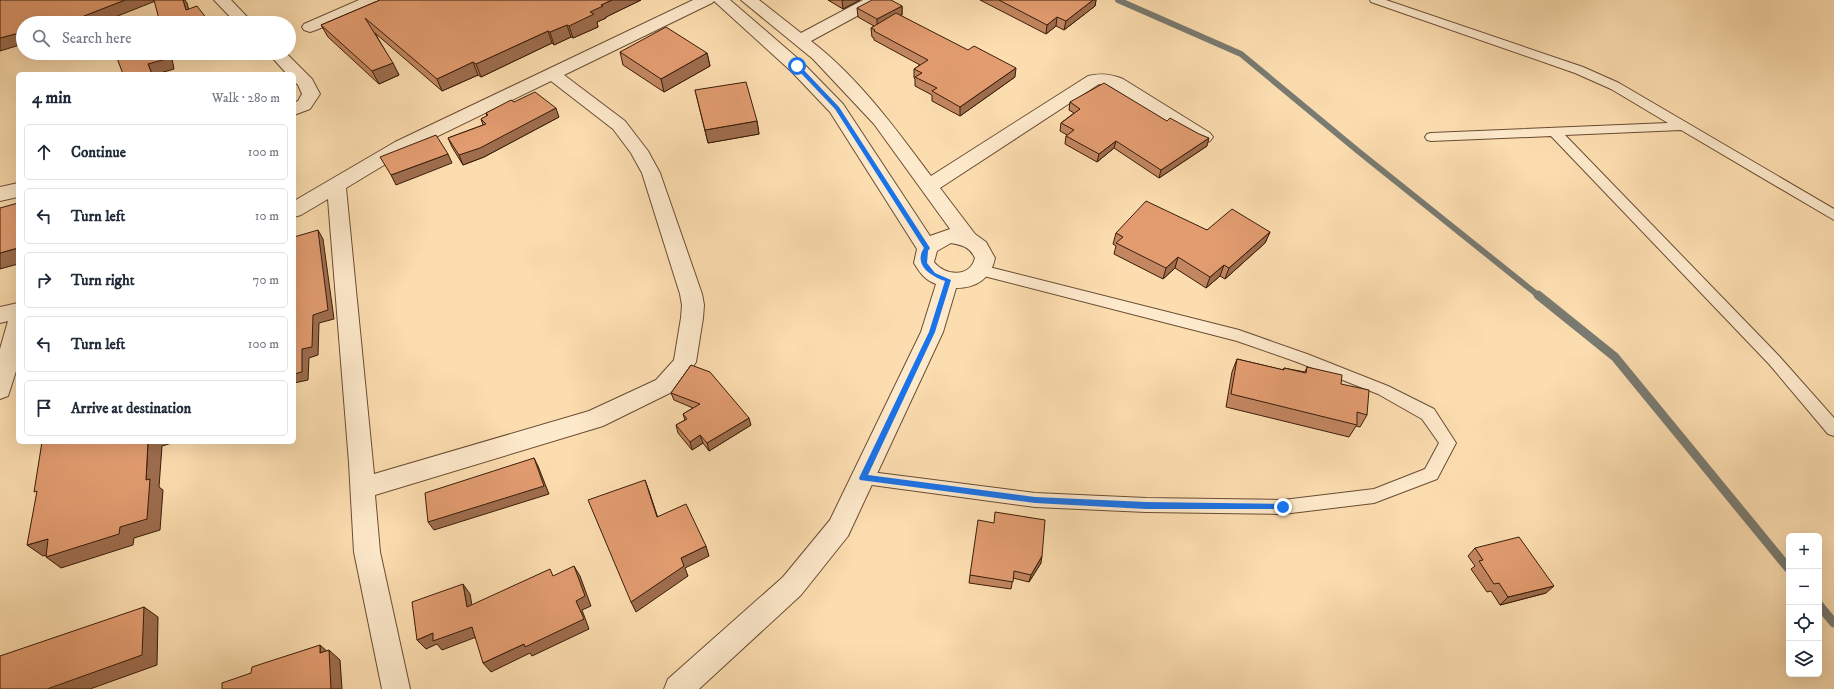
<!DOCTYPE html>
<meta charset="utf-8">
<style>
body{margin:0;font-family:"IM FELL DW Pica",serif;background:#f2f2f3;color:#1f2937}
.controls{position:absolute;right:12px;bottom:12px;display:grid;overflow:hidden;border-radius:6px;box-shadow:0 4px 16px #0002}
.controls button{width:36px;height:36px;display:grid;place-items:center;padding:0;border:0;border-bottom:1px solid #e0e1e3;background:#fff;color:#1f2937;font:20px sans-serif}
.stop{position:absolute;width:12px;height:12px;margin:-9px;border:3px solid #1a73e8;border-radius:50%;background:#fff}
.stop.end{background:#1a73e8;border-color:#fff;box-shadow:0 1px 4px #0008}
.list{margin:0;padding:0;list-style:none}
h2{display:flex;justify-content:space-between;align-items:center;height:52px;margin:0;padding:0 16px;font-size:17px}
h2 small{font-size:13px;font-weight:400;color:#747a83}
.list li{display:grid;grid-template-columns:26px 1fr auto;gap:12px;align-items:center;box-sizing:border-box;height:56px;margin:0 8px 8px;padding:0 8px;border:1px solid #e0e1e3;border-radius:6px}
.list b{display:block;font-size:15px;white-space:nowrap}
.list em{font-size:13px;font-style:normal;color:#747a83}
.icon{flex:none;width:22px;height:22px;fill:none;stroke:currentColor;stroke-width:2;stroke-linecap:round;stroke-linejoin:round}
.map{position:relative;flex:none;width:1834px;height:689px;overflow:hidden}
.search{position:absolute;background:#fff;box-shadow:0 4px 16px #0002;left:16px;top:16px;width:280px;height:44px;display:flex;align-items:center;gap:10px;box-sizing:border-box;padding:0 14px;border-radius:22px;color:#747a83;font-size:15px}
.panel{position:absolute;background:#fff;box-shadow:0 4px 16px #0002;left:16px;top:72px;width:280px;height:372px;border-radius:6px}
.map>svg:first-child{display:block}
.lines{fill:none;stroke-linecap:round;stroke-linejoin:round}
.stream-far1{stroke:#797a71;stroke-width:6}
.stream{stroke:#797a71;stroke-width:9}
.lane-casing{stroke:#6a4c32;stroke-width:2}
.street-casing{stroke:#6a4c32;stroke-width:2}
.lane{fill:#fde9cb;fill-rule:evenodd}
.street{fill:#fde9cb;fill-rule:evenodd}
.wall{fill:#c28660;stroke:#391c09}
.shaded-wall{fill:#9e6d4e;stroke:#391c09}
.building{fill:#e29c70;stroke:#391c09}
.route{fill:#1a73e8}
</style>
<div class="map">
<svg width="1834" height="689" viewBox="0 0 1834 689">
<rect width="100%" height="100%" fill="#fcddaf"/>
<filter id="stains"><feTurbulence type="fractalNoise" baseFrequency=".005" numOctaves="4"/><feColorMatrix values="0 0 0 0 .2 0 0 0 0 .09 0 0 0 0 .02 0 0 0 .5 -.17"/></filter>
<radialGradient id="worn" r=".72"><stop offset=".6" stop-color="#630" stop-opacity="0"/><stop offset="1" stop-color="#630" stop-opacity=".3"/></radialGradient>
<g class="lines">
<!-- stream-far1 -->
<path class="stream-far1" d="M1118 0 1241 54 1358 151 1539 296"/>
<!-- stream -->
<path class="stream" d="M1538 295 1615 357 1789 569
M1819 605 1834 623"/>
<!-- lane casing -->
<g class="lane-casing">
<path id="lane" d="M1370 0H1386L1583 67 1619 83 1834 209V220L1681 130 1565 135 1779 356 1834 418V436L1828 434 1769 364 1551 136 1431 141 1427 140 1425 137 1427 134 1431 133 1668 123 1611 89 1575 73 1371 2Z
M981 265 1239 330 1307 354 1388 386 1434 409 1456 443 1437 479 1374 503 1283 514 1146 512 1035 507 857 483 855 478 857 473 863 471 1035 493 1146 498 1283 500 1374 489 1425 469 1439 443 1422 419 1378 394 1297 362 1237 341 976 274 974 270 976 266Z"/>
</g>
<!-- street casing -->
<g class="street-casing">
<path id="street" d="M214 0H231L253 23H236Z
M359 0H381L379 3 316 30 310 32 304 30 302 27 304 24Z
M693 0H730L803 63 843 104 930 236 950 229 874 124 813 59 741 0H759L801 33 863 0H883L881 3 811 41C858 77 896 129 931 176L1088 76C1101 73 1111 74 1123 79L1210 133 1213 137 1210 141 1204 143 1198 141 1111 87 1099 84 940 188 975 234 986 242 995 258C991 278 977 288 956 288L943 332 848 536 801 595 699 689H664L668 679 783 577 830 520 921 332 936 284C925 280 920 273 914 263L917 249 830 112 791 71 714 1 712 3 564 75 625 121 648 151 660 173 702 294 704 305 703 318 696 362 684 380 672 392 603 426 375 495 380 552 410 689H382L354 552 349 463 328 199 301 215 294 217V201L395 142ZM551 81 613 129 631 153 642 173 680 294 682 305 681 318 674 360 656 380 589 411 374 474 346 188 409 150ZM951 243C962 245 970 247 975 258 970 278 945 276 934 262L937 251Z
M268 53H286L312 79 320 94 310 109 294 115V103L298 101 302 94 298 85 294 81V74H287Z
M18 183V197L0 201V187Z
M18 303V365L8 396 0 399V349L8 321 0 323V307Z"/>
</g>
<!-- lane -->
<use href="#lane" class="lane"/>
<!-- street -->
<use href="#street" class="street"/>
</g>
<!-- wall -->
<path class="wall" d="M380 0H641L606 17V18L597 22 598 27 573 38 571 37 554 45 552 43 481 77 478 75 442 91 375 33 399 75 379 84 328 37 321 25Z
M828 0H860L843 9Z
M980 0H1096L1095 6 1064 30 1056 26 1046 34Z
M902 6V15L901 16 1015 77 960 116 932 101V95L915 86V79L914 78V69L920 65 874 40V38L872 37 871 28 874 26 858 17 857 8Z
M620 52 707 53 710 66 664 92 623 65Z
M695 90 757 121 759 134 708 143Z
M514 102 559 117 484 157 463 165 452 147 448 138 483 125 481 119 487 116 486 113Z
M1070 102 1207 146 1159 178 1114 148 1097 162 1065 144 1066 136 1067 135 1060 131 1061 123 1074 113 1069 110Z
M1207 230 1270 232 1265 243 1225 279 1220 276 1206 288 1175 268 1163 279 1114 254 1116 246 1113 244 1116 233Z
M1237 359 1283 370 1284 368 1305 372 1307 367 1341 384 1367 415 1360 427 1356 426 1349 437 1226 407 1232 372Z
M691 365 751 425 709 451 703 443 692 450 678 433 676 425 685 420 683 414 693 408 674 400 671 393Z
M1475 548 1546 593 1500 605 1491 591 1487 592 1471 569 1475 566 1468 556Z
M1041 563 1029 582 1013 578 1011 589 969 583 970 575Z"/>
<!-- shaded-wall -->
<path class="shaded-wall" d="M125 0H158L100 23H66Z
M183 0H185L187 3 192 21 186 10Z
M612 0H641L606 17V18L597 22 598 27 573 38 569 26 601 5Z
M844 0H860L843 9 842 1Z
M1093 0H1096L1095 6 1064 30 1066 21Z
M902 6V15L877 28V19Z
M1057 17 1056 26 1046 34 1047 25Z
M567 25 571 37 554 45 550 32Z
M548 31 552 43 481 77 476 64Z
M23 32V44L0 51V38Z
M166 53H187L172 59 174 69 157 74H152L148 64Z
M707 53 710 66 664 92 661 79Z
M473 62 478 75 442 91 437 79Z
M393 63 399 75 379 84 372 71Z
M1016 68 1015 77 960 116V107Z
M556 108 559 117 484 157 463 165 459 155Z
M757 121 759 134 708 143 705 130Z
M1209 138 1207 146 1159 178 1161 170Z
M1116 141 1114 148 1097 162 1099 154Z
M448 154 452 163 396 185 391 175Z
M318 230 323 239 334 319 319 323 318 355 309 358 308 380 294 383V374L313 315Z
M1270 232 1265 243 1225 279 1229 268Z
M18 248V264L0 269V253Z
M1178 257 1175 268 1163 279 1166 268Z
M1224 265 1220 276 1206 288 1210 277Z
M749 418 751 425 709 451 707 443Z
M700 435 703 443 692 450 690 442Z
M148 442H175L162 446 159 487 163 490 160 530 134 538 133 545 61 568 46 557 120 527 146 480Z
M534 458 538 466 549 494 434 530 428 522Z
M645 480 649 491 661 527 657 517Z
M48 539 64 550 43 556 27 545Z
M706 546 709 556 685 568 688 576 636 612 631 602 681 558Z
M1042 556 1041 563 1029 582 1031 575Z
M574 566 580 576 591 606 582 610 589 629 532 656 530 653 491 672 483 663 524 644 576 601Z
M463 584 470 594 474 617 467 607Z
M1554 586 1546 593 1500 605 1508 597Z
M144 607 158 617 157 665 90 689H47Z
M472 627 479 636 442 650 437 644 426 649 417 640 433 633Z
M320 645 329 653V650L340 660 342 689H331L320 653Z"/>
<!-- building -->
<path class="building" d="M0 0H125L66 23H23V32L0 38Z
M154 0H183L186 10 197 6 210 23H160Z
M380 0H612L601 5 603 6 590 12 594 14 569 26 567 25 550 32 548 31 476 64 473 62 437 79 365 18 393 63 372 71 321 25Z
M872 0H891L902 6 877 19 857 8Z
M999 0H1093L1066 21 1057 17 1047 25Z
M896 13 968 50 974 46 1016 68 960 107 932 91 937 88 915 77 922 73 914 69 928 60 874 31 875 30 871 28Z
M666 27 707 53 661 79 620 52Z
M115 53H166V59L148 64 152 74H123Z
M746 82 757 121 705 130 695 90Z
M1104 83 1167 121 1170 118 1199 134 1209 138 1161 170 1116 141 1099 154 1066 136 1074 130 1061 123 1080 109 1070 102Z
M535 92 556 108 480 148 459 155 448 138 486 124 481 119 488 115 486 113 511 100 514 102Z
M436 135 448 154 391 175 380 157Z
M1146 201 1207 230 1232 209 1270 232 1229 268 1224 265 1210 277 1178 257 1166 268 1116 243 1123 237 1116 233Z
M18 203V248L0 253V208Z
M318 230 328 310 313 315 312 347 302 349V372L294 374V237Z
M1237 359 1284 370V368L1306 373 1307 367 1342 375 1341 384 1369 390 1367 415 1357 412V425L1231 394Z
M691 365 710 372 749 418 707 443 700 435 690 442 676 425 687 419 683 414 700 404 671 393Z
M42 442H148L146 480 150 479 147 519 120 527 119 534 46 557 48 539 27 545 37 491 34 492Z
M534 458 544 486 428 522 425 493Z
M645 480 657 517 686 504 706 546 681 558 684 566 631 602 588 500Z
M995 512 1045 520 1042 556 1031 575 1014 571 1013 582 970 575 978 520 994 523Z
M1519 537 1554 586 1508 597 1499 583 1494 584 1479 561 1483 560 1475 548Z
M574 566 585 596 576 601 584 619 525 647 524 644 483 663 472 627 433 641V633L417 640 412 602 463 584 467 607 550 569 553 576Z
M144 607 142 655 47 689H0V656Z
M320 645V653L329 650 331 689H222V683L251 673 252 667Z"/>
<!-- route -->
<path class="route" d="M796 65H799L839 107 930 248 928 251 927 263 935 273 951 280 935 332 868 475 1035 497 1146 502 1283 504 1287 507 1286 509H1146L1035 503 860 480 859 478 929 332 945 281C931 276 913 265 924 248L835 109 796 68Z"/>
<rect width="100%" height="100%" filter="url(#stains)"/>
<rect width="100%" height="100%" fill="url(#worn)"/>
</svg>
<div class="controls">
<button>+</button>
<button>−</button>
<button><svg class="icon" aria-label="locate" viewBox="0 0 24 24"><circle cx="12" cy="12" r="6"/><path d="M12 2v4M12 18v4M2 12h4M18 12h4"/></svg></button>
<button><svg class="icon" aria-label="layers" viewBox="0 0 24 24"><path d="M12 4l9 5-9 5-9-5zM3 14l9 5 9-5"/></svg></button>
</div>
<div class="stop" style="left:797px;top:66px"></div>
<div class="stop end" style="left:1283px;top:507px"></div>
<div class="search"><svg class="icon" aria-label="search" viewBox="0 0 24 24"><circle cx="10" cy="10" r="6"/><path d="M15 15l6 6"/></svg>Search here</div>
<section class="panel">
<h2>4 min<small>Walk · 280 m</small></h2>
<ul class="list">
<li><svg class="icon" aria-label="ahead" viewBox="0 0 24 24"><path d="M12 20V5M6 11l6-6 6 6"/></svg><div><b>Continue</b></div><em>100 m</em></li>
<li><svg class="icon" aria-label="left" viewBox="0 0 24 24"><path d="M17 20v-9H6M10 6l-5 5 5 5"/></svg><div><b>Turn left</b></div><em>10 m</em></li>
<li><svg class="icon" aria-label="right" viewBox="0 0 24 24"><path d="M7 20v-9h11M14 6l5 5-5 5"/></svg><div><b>Turn right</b></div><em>70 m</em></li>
<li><svg class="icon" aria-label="left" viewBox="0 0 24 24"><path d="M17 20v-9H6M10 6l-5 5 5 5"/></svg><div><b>Turn left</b></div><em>100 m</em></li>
<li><svg class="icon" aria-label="arrive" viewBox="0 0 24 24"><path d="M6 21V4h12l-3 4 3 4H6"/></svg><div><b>Arrive at destination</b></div></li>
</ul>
</section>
</div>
